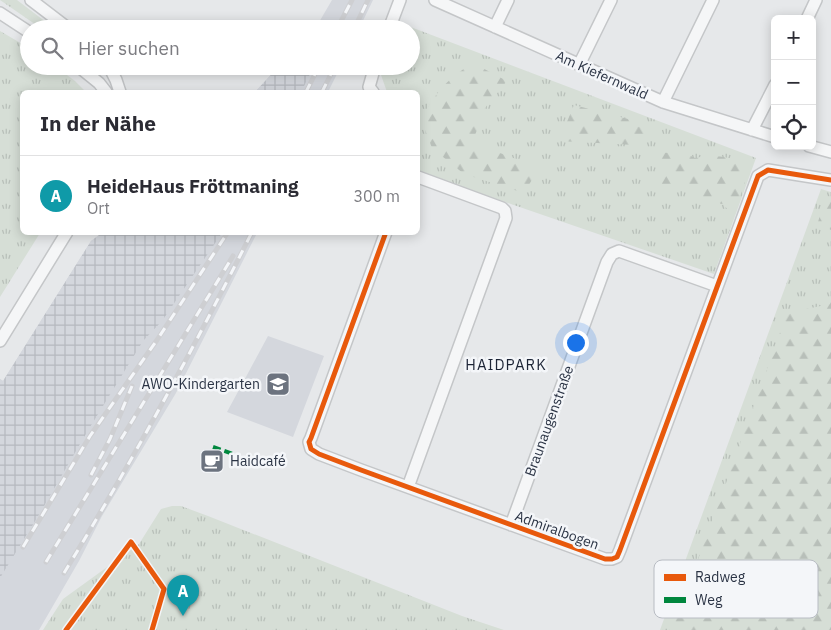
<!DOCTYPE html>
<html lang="de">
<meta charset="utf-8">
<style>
body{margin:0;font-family:"IBM Plex Sans",sans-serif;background:#f7f7f7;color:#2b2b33}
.controls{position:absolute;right:15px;top:15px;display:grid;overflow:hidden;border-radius:8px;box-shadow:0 2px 12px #0003}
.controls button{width:45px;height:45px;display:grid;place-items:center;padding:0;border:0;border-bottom:1px solid #e1e1e2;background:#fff;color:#2b2b33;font:25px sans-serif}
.you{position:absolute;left:575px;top:342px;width:18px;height:18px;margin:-12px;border:4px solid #fff;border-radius:50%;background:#1a73e8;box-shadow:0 0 0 8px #1a73e833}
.badge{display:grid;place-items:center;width:32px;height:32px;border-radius:50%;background:#6c737f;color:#fff;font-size:16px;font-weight:700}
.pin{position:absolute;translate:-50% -41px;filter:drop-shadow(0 1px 2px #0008)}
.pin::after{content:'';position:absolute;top:26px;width:18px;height:15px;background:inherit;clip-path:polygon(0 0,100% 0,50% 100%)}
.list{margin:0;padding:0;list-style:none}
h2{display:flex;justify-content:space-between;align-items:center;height:65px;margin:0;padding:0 20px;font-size:21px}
h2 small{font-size:16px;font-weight:400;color:#7c7c81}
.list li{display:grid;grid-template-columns:32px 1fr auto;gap:15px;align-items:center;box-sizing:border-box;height:80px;padding:0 20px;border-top:1px solid #e1e1e2}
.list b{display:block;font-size:19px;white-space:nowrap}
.list p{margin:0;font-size:16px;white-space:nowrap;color:#7c7c81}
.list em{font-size:16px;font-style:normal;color:#7c7c81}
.icon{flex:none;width:28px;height:28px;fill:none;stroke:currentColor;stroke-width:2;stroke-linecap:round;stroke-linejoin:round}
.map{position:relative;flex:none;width:831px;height:630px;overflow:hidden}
.search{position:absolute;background:#fff;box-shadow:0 2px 12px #0003;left:20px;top:20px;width:400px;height:55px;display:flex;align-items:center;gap:12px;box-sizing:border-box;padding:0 18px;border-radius:28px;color:#7c7c81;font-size:19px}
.panel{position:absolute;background:#fff;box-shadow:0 2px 12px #0003;left:20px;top:90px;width:400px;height:145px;border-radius:8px}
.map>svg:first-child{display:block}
.built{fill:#d4d7dd}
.industrial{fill:url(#industrial-grid)}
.grass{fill:url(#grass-tufts)}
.forest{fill:url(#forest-firs)}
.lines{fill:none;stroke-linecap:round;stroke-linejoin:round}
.minor-casing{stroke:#c4c6c8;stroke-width:14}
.minor{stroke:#f5f6f7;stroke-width:11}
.rail-casing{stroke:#cecfd2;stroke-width:5}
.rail{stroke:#f4f6f9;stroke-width:3;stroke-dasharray:9;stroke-linecap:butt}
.quiet{stroke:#00873e;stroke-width:4;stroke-dasharray:8 4;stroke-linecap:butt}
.cycleway-casing{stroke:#f4f6f9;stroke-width:8}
.cycleway{stroke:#e8590c;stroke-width:5}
.labels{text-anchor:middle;stroke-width:5;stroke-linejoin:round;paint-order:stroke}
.street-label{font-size:14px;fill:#2b3445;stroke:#f4f6f9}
.poi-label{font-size:14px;fill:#2b3445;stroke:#f4f6f9;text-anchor:end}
.neighbourhood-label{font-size:15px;letter-spacing:1px;fill:#1d2536;stroke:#f4f6f9}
.key{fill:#f4f6f9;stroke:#b8bcc3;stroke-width:1}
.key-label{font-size:14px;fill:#2b3445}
</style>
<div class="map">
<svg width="831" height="630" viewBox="0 0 831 630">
<defs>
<pattern id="industrial-grid" width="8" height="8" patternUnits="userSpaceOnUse" patternTransform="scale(1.25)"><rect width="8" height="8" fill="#d4d7dd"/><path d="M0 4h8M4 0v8" fill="none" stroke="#b6b9bf"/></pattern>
<pattern id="grass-tufts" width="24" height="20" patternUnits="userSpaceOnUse" patternTransform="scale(1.25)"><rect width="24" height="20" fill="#d6ded6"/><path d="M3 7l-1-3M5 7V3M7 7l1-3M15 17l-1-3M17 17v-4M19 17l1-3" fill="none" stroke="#b8bfb9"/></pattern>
<pattern id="forest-firs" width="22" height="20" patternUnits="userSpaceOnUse" patternTransform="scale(1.25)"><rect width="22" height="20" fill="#d6ded6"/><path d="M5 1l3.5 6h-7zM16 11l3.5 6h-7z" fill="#b8bfb9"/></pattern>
</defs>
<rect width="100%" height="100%" fill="#e6e8ea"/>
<!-- built -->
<path class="built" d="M332 0H373L359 29H315Z
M279 66H341L328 92H255Z
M103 233H257L176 393 102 516 79 561 39 630H0V379L3 381 91 241Z
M268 336 324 356 293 437 227 412Z"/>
<!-- industrial -->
<path class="industrial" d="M279 66H314L301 92H255Z
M103 232 222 233 162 321 143 341 87 432 37 518 0 578V379L3 381 91 241Z"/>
<!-- grass -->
<path class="grass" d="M0 0H17L55 29H42Z
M400 23 756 158 714 274 418 172 420 165 418 160V92H387L381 75 384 66H411V29H398Z
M0 31 29 48V66H55L75 81 86 92H22V232L40 233 0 297Z
M821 189 831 192V630H660Z
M172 506H181L208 516 462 616 504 630H43L63 599 139 544 161 509Z"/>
<!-- forest -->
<path class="forest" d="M473 63 507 81 480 114 479 126 474 137 479 147 503 154 539 168 524 193 464 174 432 148 421 119C436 93 446 79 473 63Z
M574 105 628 119 632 125 640 127 644 123 650 125 651 135 647 138H641L640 142 635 145 559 141Z
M655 152 670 153 676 158 691 156 695 158C713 153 730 158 747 162L749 168 745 174V183L735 210H730L725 207V203L721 204 717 201 715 209 712 210 704 207 702 200 699 203 691 199V192H687L686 187 681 185 673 191 656 186 653 183V179L658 172 661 174 664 171 654 159Z
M826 196 831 197V230L818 222Z
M831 301V630H672L720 500 787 313 830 304Z"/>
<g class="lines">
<!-- minor casing -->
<g class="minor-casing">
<path id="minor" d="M31 0 69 29
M435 0 663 102 775 137
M0 13 29 32
M807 19 816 0
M495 27 508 0
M389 29 400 0
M579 65 611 0
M78 66 99 83 106 92
M109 66 116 80 120 92
M373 92 369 87 375 66
M663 102 713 0
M752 130 775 85
M809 146 831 152
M386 232 311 438 309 442 311 449 319 454 361 470 605 559H612L617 557 620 550 758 176 768 170 831 180
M0 341 67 232
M408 487 506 218 505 211 502 208 418 177
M511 525 607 262 612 254 619 251 717 286"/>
</g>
<!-- minor -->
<use href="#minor" class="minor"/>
<!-- rail casing -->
<g class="rail-casing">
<path id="rail" d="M337 29 352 0
M354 29 368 0
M306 92 319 66
M322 92 335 66
M91 475 110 439 132 386
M23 547 90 436 157 340 228 232
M46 562 233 256
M64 573C132 462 194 348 252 232"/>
</g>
<!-- rail -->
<use href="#rail" class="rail"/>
<!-- quiet -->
<path class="quiet" d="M213 447 233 454"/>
<!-- cycleway casing -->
<g class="cycleway-casing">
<path id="cycleway" d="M386 232 311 438 309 442 311 449 319 454 361 470 605 559H612L617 557 620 550 758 176 768 170 831 180
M66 630 131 542 164 589 152 630"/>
</g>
<!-- cycleway -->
<use href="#cycleway" class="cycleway"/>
</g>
<!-- icons -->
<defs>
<g id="school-square" transform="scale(1.25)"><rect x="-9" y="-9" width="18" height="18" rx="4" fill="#6c737f" stroke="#f4f6f9"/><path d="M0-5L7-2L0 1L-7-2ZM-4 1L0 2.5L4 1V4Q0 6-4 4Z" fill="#fff"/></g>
<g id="cafe-square" transform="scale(1.25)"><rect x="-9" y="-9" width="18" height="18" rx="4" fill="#6c737f" stroke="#f4f6f9"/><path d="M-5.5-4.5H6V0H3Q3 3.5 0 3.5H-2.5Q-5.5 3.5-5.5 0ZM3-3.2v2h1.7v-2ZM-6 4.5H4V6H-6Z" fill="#fff"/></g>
</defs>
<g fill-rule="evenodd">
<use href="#school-square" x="278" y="384"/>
<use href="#cafe-square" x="212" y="461"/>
</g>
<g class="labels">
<!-- street labels -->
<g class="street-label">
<text transform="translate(602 75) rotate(24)" y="5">Am Kiefernwald</text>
<text transform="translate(549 421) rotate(-70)" y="5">Braunaugenstraße</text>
<text transform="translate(557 530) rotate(20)" y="5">Admiralbogen</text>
</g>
<!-- poi labels -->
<g class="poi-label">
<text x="260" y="389">AWO-Kindergarten</text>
<text x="230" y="466" text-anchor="start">Haidcafé</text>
</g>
<!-- neighbourhood labels -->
<g class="neighbourhood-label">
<text x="506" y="370">HAIDPARK</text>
</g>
</g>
<!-- legend -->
<rect x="654" y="560" width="164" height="58" rx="8" class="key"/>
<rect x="664" y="574" width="22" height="7" fill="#e8590c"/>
<rect x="664" y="597" width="22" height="6" fill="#00873e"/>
<g class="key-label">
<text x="695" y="582">Radweg</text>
<text x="695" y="605">Weg</text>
</g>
</svg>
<div class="controls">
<button>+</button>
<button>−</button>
<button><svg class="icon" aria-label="locate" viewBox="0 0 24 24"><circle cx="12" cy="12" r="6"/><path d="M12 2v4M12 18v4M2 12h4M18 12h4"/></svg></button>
</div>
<div class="you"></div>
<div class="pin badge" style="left:183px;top:616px;background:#0f9aa8">A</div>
<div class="search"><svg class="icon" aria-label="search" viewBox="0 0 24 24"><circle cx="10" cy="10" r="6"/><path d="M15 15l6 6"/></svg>Hier suchen</div>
<section class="panel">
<h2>In der Nähe<small></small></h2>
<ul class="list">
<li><span class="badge" style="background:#0f9aa8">A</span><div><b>HeideHaus Fröttmaning</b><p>Ort</p></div><em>300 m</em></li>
</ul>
</section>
</div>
